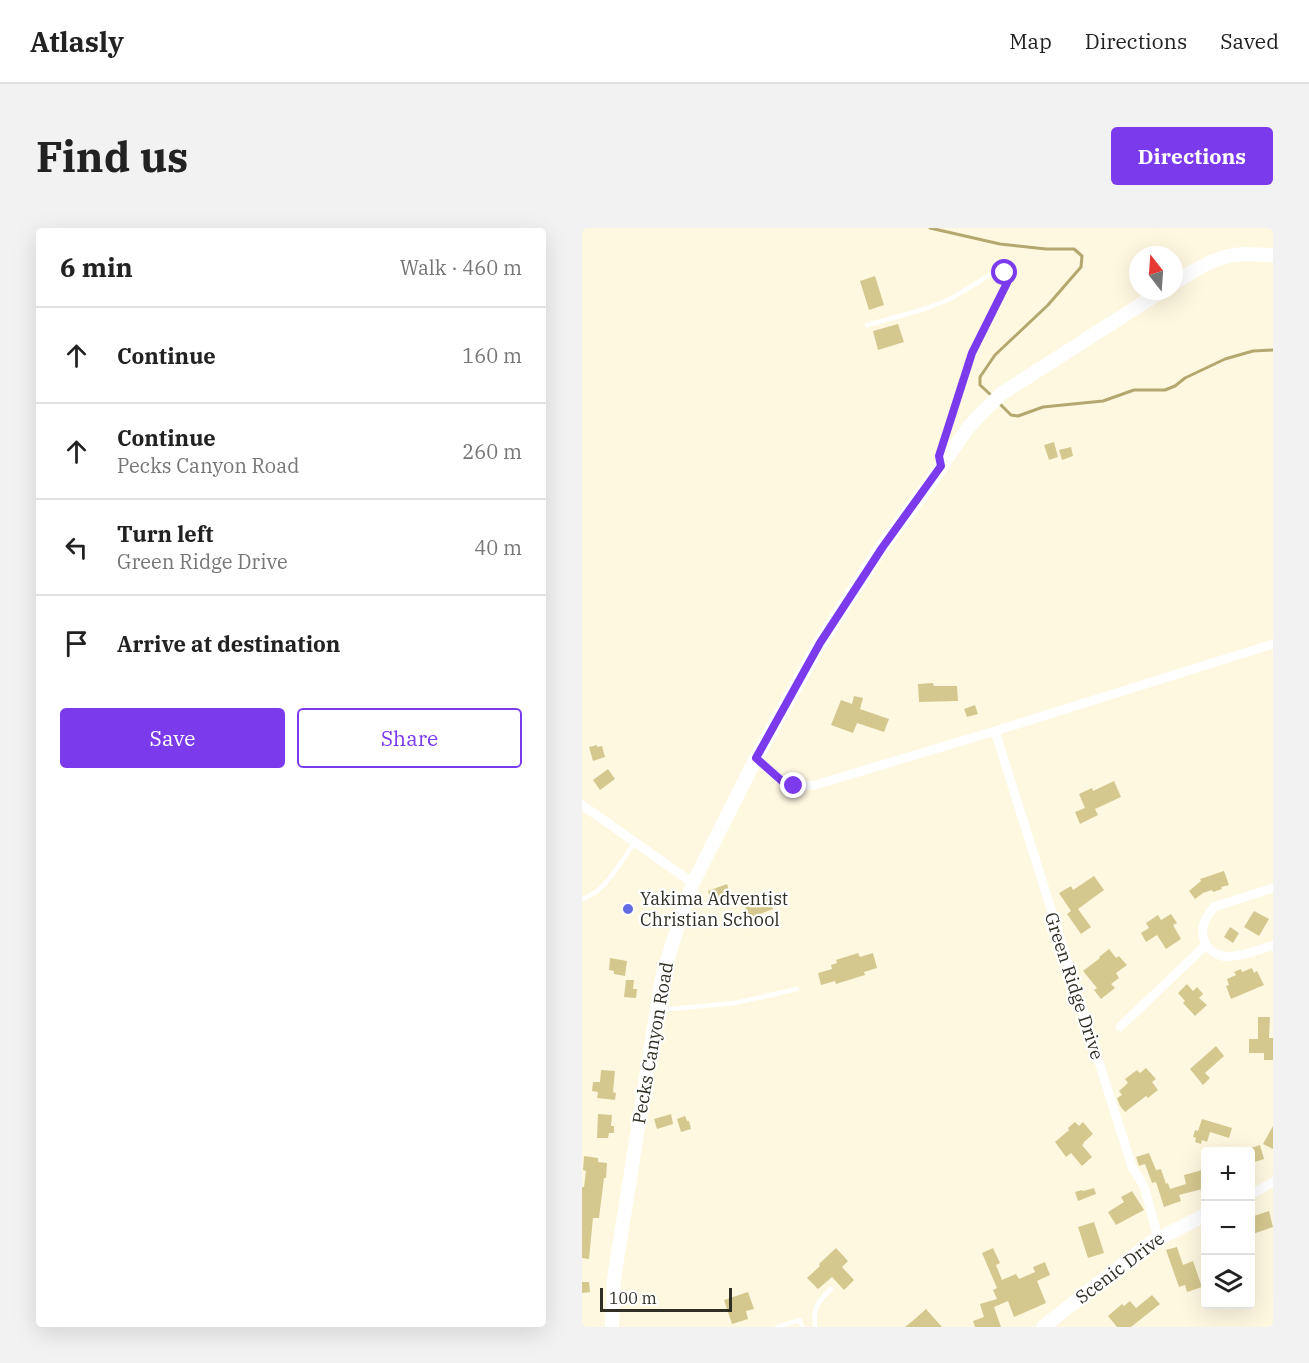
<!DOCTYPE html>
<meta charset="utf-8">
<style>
body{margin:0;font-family:"IBM Plex Serif",serif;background:#f2f2f2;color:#222}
.controls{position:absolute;right:18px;bottom:18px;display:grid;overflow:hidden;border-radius:6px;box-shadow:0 6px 24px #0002}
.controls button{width:54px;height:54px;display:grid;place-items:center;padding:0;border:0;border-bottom:2px solid #e0e0e0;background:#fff;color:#222;font:30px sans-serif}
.compass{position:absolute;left:547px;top:18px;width:54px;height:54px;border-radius:50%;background:#fff;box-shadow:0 6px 24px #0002;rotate:343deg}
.scale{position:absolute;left:18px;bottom:15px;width:132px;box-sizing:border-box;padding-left:6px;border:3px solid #312e23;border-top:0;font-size:16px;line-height:21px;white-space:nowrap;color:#312e23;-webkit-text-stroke:4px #fff;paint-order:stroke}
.stop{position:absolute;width:18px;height:18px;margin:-14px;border:4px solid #7c3aed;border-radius:50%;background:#fff}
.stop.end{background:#7c3aed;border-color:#fff;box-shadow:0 2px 6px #0008}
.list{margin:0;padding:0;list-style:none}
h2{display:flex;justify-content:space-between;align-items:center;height:78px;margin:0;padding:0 24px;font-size:26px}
h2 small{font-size:20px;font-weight:400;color:#767676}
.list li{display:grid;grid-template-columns:39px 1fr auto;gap:18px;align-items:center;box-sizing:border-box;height:96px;padding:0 24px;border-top:2px solid #e0e0e0}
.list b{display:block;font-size:22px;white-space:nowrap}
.list p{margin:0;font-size:20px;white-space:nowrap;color:#767676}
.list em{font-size:20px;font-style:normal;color:#767676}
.actions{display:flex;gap:12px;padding:18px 24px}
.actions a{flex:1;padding:14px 0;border:2px solid #7c3aed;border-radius:6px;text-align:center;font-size:21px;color:#7c3aed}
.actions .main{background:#7c3aed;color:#fff}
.icon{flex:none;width:33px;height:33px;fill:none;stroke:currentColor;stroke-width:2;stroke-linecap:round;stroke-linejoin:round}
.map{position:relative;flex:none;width:691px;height:1099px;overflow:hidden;border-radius:6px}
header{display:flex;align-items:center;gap:36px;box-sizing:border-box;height:84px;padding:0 30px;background:#fff;border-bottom:2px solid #e0e0e0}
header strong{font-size:28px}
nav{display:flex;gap:33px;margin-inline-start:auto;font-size:21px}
.intro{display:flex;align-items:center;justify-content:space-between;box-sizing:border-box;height:144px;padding:0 36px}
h1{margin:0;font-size:42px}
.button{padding:15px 27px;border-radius:6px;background:#7c3aed;color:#fff;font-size:21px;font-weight:700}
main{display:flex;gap:36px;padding:0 36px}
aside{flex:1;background:#fff;border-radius:6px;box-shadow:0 6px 24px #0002}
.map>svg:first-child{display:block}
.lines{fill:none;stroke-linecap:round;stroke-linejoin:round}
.stream{stroke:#b4a76f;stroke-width:3}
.building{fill:#d5c88f}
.lane{stroke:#fff;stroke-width:4.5}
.street{stroke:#fff;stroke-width:9}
.secondary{stroke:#fff;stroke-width:14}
.route{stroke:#7c3aed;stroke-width:8}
.poi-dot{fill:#626be3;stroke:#fff;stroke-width:2}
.labels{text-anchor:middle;stroke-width:4.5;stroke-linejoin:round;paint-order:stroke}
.poi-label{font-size:18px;fill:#312e23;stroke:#fff;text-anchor:start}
.street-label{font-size:18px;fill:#312e23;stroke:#fff}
</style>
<header>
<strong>Atlasly</strong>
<nav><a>Map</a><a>Directions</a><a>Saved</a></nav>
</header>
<div class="intro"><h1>Find us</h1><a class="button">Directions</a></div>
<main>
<aside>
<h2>6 min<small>Walk · 460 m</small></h2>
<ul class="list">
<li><svg class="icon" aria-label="ahead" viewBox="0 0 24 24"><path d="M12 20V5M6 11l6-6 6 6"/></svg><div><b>Continue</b></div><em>160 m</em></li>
<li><svg class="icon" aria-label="ahead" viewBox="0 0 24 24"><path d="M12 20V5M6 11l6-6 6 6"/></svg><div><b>Continue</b><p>Pecks Canyon Road</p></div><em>260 m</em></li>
<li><svg class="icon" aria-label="left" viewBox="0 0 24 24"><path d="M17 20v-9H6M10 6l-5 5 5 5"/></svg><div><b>Turn left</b><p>Green Ridge Drive</p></div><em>40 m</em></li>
<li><svg class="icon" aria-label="arrive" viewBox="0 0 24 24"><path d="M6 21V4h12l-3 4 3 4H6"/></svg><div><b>Arrive at destination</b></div></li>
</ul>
<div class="actions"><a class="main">Save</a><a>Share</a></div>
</aside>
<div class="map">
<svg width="691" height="1099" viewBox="0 0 691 1099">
<rect width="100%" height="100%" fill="#fef8e1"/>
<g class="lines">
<!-- stream -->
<path class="stream" d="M348 0 418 16 464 21H492L500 28 499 39 466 77 413 127 398 149V157L410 168
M417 175 429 187 436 188 461 179 521 173 552 162H583L593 158 603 150 643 131 671 123 691 122"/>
</g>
<!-- building -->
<path class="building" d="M293 48 302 77 287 82 278 53Z
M316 96 322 114 296 122 291 103Z
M472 214 476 229 467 232 462 217Z
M489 219 491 228 480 232 477 222Z
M351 455 352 458H375L376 473 337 474 336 456Z
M272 468 281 470 278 481 307 491 302 504 275 495 271 505 249 497 259 472 270 476Z
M393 477 396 486 385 489 382 481Z
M15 517V519L20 518 23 529 11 533 7 519Z
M26 541 33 551 18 562 11 552Z
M532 553 539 569 513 581 516 587 498 596 493 584 503 580 497 566 510 560 511 563Z
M642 643 647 657 639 659 640 661 631 664 630 662 621 665 613 671 607 663 619 653 618 651Z
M512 648 522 662 496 681 509 699 499 706 485 686 489 683 477 665 489 658 491 662Z
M145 656 150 672 131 678 126 663Z
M187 668 191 681 167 690 162 676Z
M672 683 687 691 677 708 662 699Z
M589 686 595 695 591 697 599 711 584 721 575 707 564 714 559 705 567 700 564 695 576 687 579 692Z
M648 699 657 705 651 715 642 709Z
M527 721 534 730 537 728 545 737 534 745 537 750 529 756 533 760 519 771 512 762 515 760 501 743 518 730 517 729Z
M276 725 278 729 291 725 295 740 282 744 283 747 254 756 253 753 239 757 236 745 250 741 249 737 255 735 254 732Z
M28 730 45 733 43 748 32 746V743L27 742Z
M670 740 672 745 675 743 682 757 649 771 644 758 647 757 645 751 654 747 652 744 659 741 660 744Z
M44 752H52L51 761H55L54 770 42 769Z
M605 756 611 763 615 759 621 766 617 770 625 777 613 788 601 775 603 773 596 765Z
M676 789H688L687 810H691V832H682V825H667V811H676Z
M634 818 642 828 623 845 628 850 621 857 608 841Z
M564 840 574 851 570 854 576 862 566 870 564 868 543 884 538 878 535 870 540 867 537 863 546 855 543 851 555 842 558 845Z
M19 842 33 843 31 864 34 865 33 872 15 870 16 864 10 863 11 854H18Z
M16 886 30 887 29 898H32V905H27L26 910H15Z
M89 886 91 896 75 901 72 891Z
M103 888 105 893H107L109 901 99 904 95 891Z
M620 891 650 900 647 910 628 904 625 914 620 912 619 916 613 914 614 910 611 909 613 902 616 903Z
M493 894 497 898 501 894 511 906 501 915 502 916 500 917 510 929 500 938 489 925 484 929 473 914 487 902 486 900Z
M691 898V921L681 916Z
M678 917 682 931 669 935V920Z
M567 925 574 942 579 941 584 956 586 955 588 961 604 956 602 947 624 941V960L597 967 599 973 582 979 574 954 570 955 563 936 557 938 554 929Z
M2 928 16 930V934L25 935 24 950H22L17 990H11L7 1031 0 1030V959H2L4 943 1 942Z
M512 960 514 966 496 973 493 964 500 962 501 963Z
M550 963 562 982 534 997 526 984 542 974 539 969Z
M687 983 691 999 671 1006 669 998V989Z
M512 994 522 1025 506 1030 496 999Z
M595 1019 601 1037 611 1033 620 1059 605 1064 603 1057 597 1059 584 1022Z
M254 1020 266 1033 260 1039 272 1052 262 1062 250 1049 236 1061 225 1050 238 1038 237 1036Z
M411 1020 418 1035 414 1037 420 1052 434 1046 437 1051 453 1044 451 1039 463 1034 468 1047 455 1053 464 1075 432 1089 426 1073 412 1079 419 1099H393L391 1093 402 1089 398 1076 415 1071 411 1062 415 1060 400 1025Z
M0 1054H7L8 1064 0 1065Z
M166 1064 172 1081 164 1083 166 1091 150 1096 142 1072Z
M570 1067 578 1076 549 1099H535L526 1088 540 1076 542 1078 548 1073 554 1080Z
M344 1081 360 1099H323L334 1090Z"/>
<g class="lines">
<!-- lane -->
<path class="lane" d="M285 97 343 81 368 71 413 44C422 43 426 46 425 55L390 125 357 228 358 235
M0 671C23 665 39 633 53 614
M77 782 153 775 215 761
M195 1099 218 1092 220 1099
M233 1099C231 1078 235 1075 249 1061"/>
<!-- street -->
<path class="street" d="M413 503 550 939 562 958 576 1010
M174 530C196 550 201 561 233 557L413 503 691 416
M0 577 111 655
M691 660 632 679C628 684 624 689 622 695 617 709 626 725 640 728 654 731 677 721 691 718
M538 799 624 717
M668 967 691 954"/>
<!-- secondary -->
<path class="secondary" d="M592 55C614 41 636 27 662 26 672 26 681 27 691 27
M30 1099 32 1051 80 749 96 698 111 655 174 530 238 415 299 320 343 262 385 201 397 188 419 166 580 63
M461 1099 568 1015 619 989"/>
</g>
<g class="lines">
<!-- route -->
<path class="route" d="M212 558 200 553 174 530 238 415 300 320 359 238 357 228 390 125 425 55 426 50 423 45"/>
</g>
<!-- markers -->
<circle class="poi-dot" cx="46" cy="681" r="6"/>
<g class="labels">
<!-- poi labels -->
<g class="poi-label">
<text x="58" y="677">Yakima Adventist<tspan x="58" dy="21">Christian School</tspan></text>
</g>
<!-- street labels -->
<g class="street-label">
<text transform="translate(492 758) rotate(72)" y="6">Green Ridge Drive</text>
<text transform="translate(71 815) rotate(-80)" y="6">Pecks Canyon Road</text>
<text transform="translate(538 1040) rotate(-37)" y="6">Scenic Drive</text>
</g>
</g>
</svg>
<div class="controls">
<button>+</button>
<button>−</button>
<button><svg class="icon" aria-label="layers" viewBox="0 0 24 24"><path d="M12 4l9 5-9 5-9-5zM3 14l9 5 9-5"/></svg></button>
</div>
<svg class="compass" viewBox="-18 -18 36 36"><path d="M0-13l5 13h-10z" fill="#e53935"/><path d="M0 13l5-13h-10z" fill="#767676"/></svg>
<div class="scale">100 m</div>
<div class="stop" style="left:423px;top:45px"></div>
<div class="stop end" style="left:212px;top:558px"></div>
</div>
</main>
